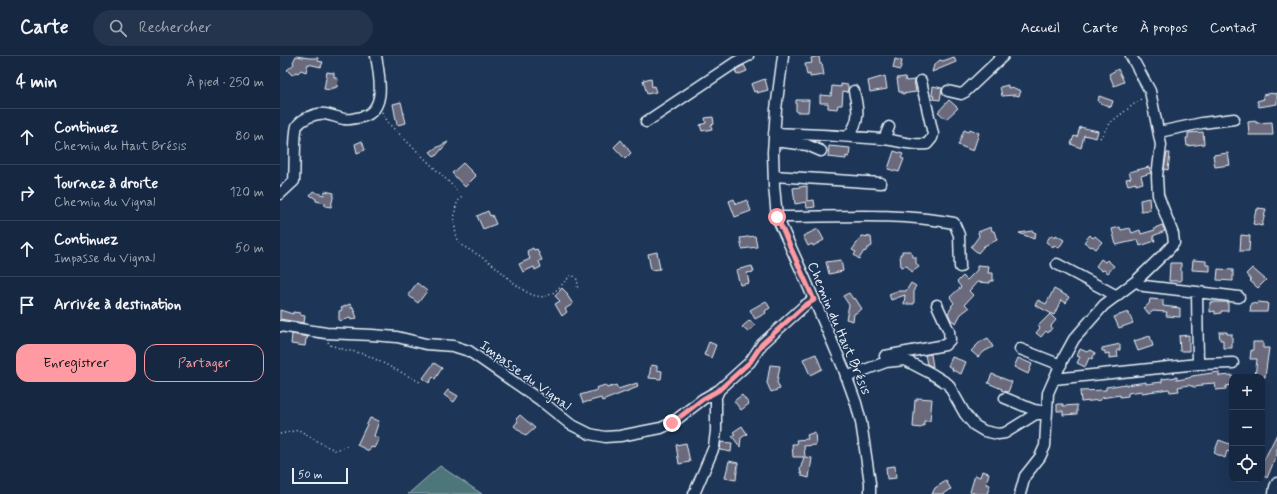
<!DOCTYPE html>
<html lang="fr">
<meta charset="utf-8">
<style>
body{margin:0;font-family:Mynerve,sans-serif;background:#23344c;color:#f1f3f6}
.controls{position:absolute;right:12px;bottom:12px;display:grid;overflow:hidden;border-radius:8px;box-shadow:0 4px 16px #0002}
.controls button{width:36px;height:36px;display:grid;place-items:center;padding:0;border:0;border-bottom:1px solid #35445a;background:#162841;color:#f1f3f6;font:20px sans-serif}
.scale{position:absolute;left:12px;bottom:10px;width:56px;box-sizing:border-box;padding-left:4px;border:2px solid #e8f1f8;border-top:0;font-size:11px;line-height:14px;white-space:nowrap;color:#e8f1f8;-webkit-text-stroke:3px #1d3557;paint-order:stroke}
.stop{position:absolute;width:12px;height:12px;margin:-9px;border:3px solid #ff9aa2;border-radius:50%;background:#fff}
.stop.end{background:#ff9aa2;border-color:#fff;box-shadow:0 1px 4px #0008}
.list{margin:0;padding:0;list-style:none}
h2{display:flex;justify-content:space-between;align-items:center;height:52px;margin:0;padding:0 16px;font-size:17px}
h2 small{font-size:13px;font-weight:400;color:#9ea6b1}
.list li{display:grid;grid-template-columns:26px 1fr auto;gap:12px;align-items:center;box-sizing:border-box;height:56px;padding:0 16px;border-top:1px solid #35445a}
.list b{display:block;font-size:15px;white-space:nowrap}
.list p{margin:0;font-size:13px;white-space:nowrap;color:#9ea6b1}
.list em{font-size:13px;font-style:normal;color:#9ea6b1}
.actions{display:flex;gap:8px;padding:12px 16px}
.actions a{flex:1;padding:9px 0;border:1px solid #ff9aa2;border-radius:12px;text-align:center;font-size:14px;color:#ff9aa2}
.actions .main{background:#ff9aa2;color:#111}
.icon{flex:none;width:22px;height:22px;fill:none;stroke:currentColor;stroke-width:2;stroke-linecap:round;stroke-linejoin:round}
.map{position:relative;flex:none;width:997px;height:438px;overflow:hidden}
header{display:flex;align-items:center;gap:24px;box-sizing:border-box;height:56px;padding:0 20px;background:#162841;border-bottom:1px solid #35445a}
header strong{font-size:19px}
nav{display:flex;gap:22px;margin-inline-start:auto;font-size:14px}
.search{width:280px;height:36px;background:#23344c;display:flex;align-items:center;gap:10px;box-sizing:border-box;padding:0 14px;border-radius:22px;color:#9ea6b1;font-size:15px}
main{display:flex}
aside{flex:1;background:#162841}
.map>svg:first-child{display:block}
.green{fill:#4d767a;stroke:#9ab4b9}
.building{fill:#6a6a7b;stroke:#e8f1f8}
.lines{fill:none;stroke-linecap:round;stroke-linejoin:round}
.minor-casing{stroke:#e8f1f8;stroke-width:13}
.path{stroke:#e8f1f8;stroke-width:1.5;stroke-dasharray:1 3;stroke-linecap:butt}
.minor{stroke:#1d3557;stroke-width:10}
.route{stroke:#ff9aa2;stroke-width:5}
.labels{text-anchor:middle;stroke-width:3;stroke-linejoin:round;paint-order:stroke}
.street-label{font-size:14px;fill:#e8f1f8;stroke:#1d3557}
</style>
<header>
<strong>Carte</strong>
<div class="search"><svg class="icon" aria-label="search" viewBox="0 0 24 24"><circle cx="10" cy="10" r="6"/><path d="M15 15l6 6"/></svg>Rechercher</div>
<nav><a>Accueil</a><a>Carte</a><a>À propos</a><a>Contact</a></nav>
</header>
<main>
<aside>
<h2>4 min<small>À pied · 250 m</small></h2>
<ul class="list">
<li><svg class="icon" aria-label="ahead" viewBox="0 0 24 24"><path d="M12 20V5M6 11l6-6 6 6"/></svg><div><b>Continuez</b><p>Chemin du Haut Brésis</p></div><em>80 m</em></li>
<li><svg class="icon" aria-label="right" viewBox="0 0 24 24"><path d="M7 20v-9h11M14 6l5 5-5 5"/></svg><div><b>Tournez à droite</b><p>Chemin du Vignal</p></div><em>120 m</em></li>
<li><svg class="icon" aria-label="ahead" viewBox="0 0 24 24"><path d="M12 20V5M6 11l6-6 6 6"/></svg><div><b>Continuez</b><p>Impasse du Vignal</p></div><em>50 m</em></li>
<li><svg class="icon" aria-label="arrive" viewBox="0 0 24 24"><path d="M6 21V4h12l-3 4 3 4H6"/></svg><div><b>Arrivée à destination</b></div></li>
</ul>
<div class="actions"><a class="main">Enregistrer</a><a>Partager</a></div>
</aside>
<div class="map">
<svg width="997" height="438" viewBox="0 0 997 438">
<rect width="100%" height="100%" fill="#1d3557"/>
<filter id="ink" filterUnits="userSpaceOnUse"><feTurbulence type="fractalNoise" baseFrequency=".025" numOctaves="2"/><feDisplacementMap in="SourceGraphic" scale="8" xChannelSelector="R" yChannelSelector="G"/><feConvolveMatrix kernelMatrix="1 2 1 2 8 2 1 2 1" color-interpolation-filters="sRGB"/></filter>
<g filter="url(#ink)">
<!-- green -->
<path class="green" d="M160 410 202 438H128Z"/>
<!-- building -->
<path class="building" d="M16 0 29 2H38V5L43 6 41 11 28 8 26 16 21 14 18 17 16 16 12 19 7 14 14 8 13 6Z
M539 0 540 8H542L544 19 530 21V18L527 19 525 8 532 7 531 2Z
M674 1 676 6 652 16 654 9 660 4 663 5Z
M615 3 622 5 620 14 613 12Z
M464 9 467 15 457 19 455 14Z
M838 13 844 26 834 30 829 18Z
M47 16 54 17V21L58 23 57 31H55V32H51V34L44 33Z
M605 20 607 33 590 36 588 25Z
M625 21 626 25 634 24 636 36 622 38V36H619L617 22Z
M371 22 372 31 374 30 376 36 367 38 363 24Z
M485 23 488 34 477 37V35L474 36 471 28Z
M561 28 568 29V36L563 35 562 49H558L557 53 548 52V47H540V39L551 40 552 30 561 31Z
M728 29V32L733 31 734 32 741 35 739 40 735 39 722 40 720 31Z
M653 30 662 32 660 44 653 43 654 40H652Z
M992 37V38L997 37V48L979 51 977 45 984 43 983 39Z
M819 40 833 45 831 51 818 46Z
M516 44H529L528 56H516Z
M669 44 678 52 666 63 658 56Z
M121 46 126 67 117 69 113 48Z
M433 61 434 68 431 69 432 73 422 75 420 69 426 67 425 62Z
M976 65V67L992 66 993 79H969L968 66Z
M800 71 818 75 816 82 804 79 801 92 791 88 794 80 797 81Z
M690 73 699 77 693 95 678 89 684 74 689 76Z
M923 76 924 88 907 90 906 82H908V77Z
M341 84 351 97 345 103 334 91Z
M82 85 85 94 77 97 75 88Z
M168 86 155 101 150 96 154 93Z
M549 90 570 92 569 101 566 100V103L548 101Z
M614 95 623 98 621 102 624 103 619 116 608 113Z
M887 97H890L888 114 884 113Z
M948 97 950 109 935 111 933 99Z
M183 107 196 120 185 131 172 117Z
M869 111 871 117 861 120 863 127 856 129V127L848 129 846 123 851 122 849 116Z
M527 130V145L534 144 535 151 527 152 526 146 515 148 513 132Z
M33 135 37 137 44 139 45 135 54 137 51 151 45 150V147L36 145V143L30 139Z
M869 142 870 154 861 155 860 144Z
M454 143 456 148 467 144 471 155 455 161 449 145Z
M978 152 986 153 982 170 973 168 976 154H978Z
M208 155 210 160 212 159 216 168 203 173 197 160Z
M882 169 885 175 873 180 875 185 860 190 858 184 836 189 832 173 840 171 841 174 850 172 852 177 860 174 861 178 875 174V172Z
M711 171 712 175H714L717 184 704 190 698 197 691 191 699 180 698 176Z
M538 173 544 184 533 190 532 188 528 190 523 180Z
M752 175 756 177 754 183 739 177Z
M771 179 775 181 776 179 784 184 779 192 774 189 773 191 766 186Z
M810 179 813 182 815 180 822 186 816 193 812 190 811 191 804 186Z
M961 179 970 180 969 195H960Z
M475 180 477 191 462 193 460 182Z
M582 180 591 181 592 190 588 192 585 196 584 195 579 203 574 199 576 196 572 194Z
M253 192 254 194 257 193 262 204 259 205 261 211 255 214 254 211 243 216 239 208 250 203 247 195Z
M622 195H631L632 201H636V207L639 211 632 216 627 210 621 211 620 198H622Z
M377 196 380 213 371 214 368 198Z
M821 203 825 206 827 204 834 210 828 217 824 214 822 215 816 210Z
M561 204 563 215 549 218 546 206Z
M913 204 926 205V209H930V215L912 214Z
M890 207H901V225H889Z
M697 209 709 210 708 217H713V225H710V227L697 226 689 235 693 239 685 248 689 252 681 258 676 267 671 264 668 257 672 251 671 250 674 247 670 241 681 231 677 226 683 220 687 224 697 214Z
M472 210 474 216 467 217 469 227 460 229 456 214Z
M972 212 986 224 978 232 970 225 971 224 966 218Z
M938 213 953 214V225L937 224Z
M137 227 147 235 138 247 128 239Z
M631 227 636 230 634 233V248H624L625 239 611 244 609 238 617 235H626Z
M282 232 288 238 287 239 293 248 285 253 287 256 282 260 275 248 280 245 275 240Z
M774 233 789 241 786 247 781 244 774 259 755 249 758 244 766 248Z
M569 237 573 243 575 242 582 253 574 258 573 265 566 263 569 249 563 240Z
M870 243 883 244V250L900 252V261L886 260 887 256 873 255 869 258 864 252 869 248Z
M486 245 490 252 485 255 486 257 475 263 470 254Z
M930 246H948V255H941V257L935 258V255L930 256Z
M978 246 988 247 987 256H970L971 247 977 248Z
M70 248 71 252 73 251 77 262 71 264 70 262 59 265V255L62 254 61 252Z
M0 254 13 258V256L20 257V259L25 260 24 267 0 263Z
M848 256 853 267 839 272 834 261Z
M770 258 776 264 771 270 772 272 768 277 766 275 761 281 756 277 760 272 758 270Z
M470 264 475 270 468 276 462 271Z
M939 276H947V278H952V292H943V284H940Z
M12 278 28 281 27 283H26L25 290 11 288Z
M909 279V295H900L899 280Z
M870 280 873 290 858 295 854 285Z
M708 282 713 291 705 295 698 301 691 295 700 286Z
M429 286 436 289 431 302 424 299Z
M973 286H983V292H989L985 321H975L977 303H970L971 294 973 295Z
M840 288V294H837L838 301 829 302V297L825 298V295H822V292Z
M800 293 807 296 808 295 810 294 815 297 812 303 809 302 805 311 797 307 800 301 797 300Z
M536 298 542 313 530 319 523 303Z
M651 298 653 311 647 308 645 299Z
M672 301 686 306 681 318 672 314 673 313 668 310Z
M738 302 752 308 748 318 734 311Z
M154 307 162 312 155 323 153 321 149 327 143 322Z
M371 309 377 310V314L382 315 381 323 369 322Z
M490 309 500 310 497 326 500 333 491 336 487 327Z
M939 316V320L952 319V329L946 330V333L936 334 935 327 922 328 923 330 913 331V330H910L909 329 898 331 899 335 890 336 889 333 862 337V335L848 337V340L840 341V339L821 342V344L801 346 800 335 826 334V331L846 328V329L866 326V328L882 326V323L897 321V324L909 322 912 320Z
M712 318 732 326 728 336 721 334 722 333 708 327Z
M357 327 358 331 322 345 321 342 303 347 300 339 317 334 316 332 325 329 327 332 336 329 338 333Z
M168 334 178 340 174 346 164 339Z
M462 339 469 348 461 354 454 345Z
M637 342 652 343 650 365H644V370H642L641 372 633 371 635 344H637Z
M777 348H783V350L797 349V358L783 359V355H777Z
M240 359 255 372 246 380 234 370 238 365 236 363Z
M90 362 99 365 94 380 99 383 94 392 91 391 89 395 77 389Z
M462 370 467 378 461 382 460 391 452 380 455 378 453 376Z
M535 376 536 389 524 390 525 401 532 402 529 422 522 420V417H521L520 414 524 401H513L512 388H517L516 384 528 383 527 379Z
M997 378V398L987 422 982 419V403L984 404Z
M939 384 952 389V397L947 395 945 402 934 397Z
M441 386 452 387 451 396 440 394Z
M406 387 410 406 399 408 396 389Z
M449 405 458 407 456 424 445 422Z
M615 410 616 422 607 423 606 411Z
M702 415 709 417 706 428 710 429 707 438H697L690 436 695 419 700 421Z
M666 425 671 433 664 438H652L655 432Z"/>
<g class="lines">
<!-- minor casing -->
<g class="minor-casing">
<path id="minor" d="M503 0 496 53 493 96 494 130 497 161 526 225 563 311 576 347 581 366 590 427V438
M668 35 681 38 685 36 723 0
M366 66 456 6 468 0
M879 76 922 67 954 63
M494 77C530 78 566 80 602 83 617 84 631 90 647 88L652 82 653 78 641 25
M568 80C581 65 578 53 574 35
M604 83 609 71
M494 85 527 89 541 95
M494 120 601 127
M0 138 14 125C15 114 14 78 17 70 20 66 24 63 29 61 43 54 50 60 64 63 68 64 72 63 76 62 108 59 100 23 96 0
M497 161C558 161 614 156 674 167L679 179 680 211
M777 208 837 240
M917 236 959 241
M0 270 46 277 92 279 117 281 146 288 173 290 189 295 260 344 290 368 310 378 325 381 340 380 381 372 392 367 423 343 439 334
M740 293 781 309
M605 300 665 289 670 284 669 275 657 249
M918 308 953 307
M566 321 606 306 625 304 652 318 668 328 685 358 694 369 704 375 718 378 725 377 754 359 767 356 754 354 725 342
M774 323 918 308 917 236 864 230 856 225
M414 438 434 391 436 375V341L439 334 470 306 482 288 524 250 534 243
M740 438 745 420 760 401 765 390 768 337 783 303 794 283 824 249 856 225 888 194 894 187 893 178 878 139 877 120 881 89 870 35 851 0
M994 438 995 431 997 427"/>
</g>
<!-- path -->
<path class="path" d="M102 56 109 68 174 131 181 141C179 144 177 147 176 150 173 161 174 180 181 189 192 195 202 201 212 208 226 218 250 248 269 239 278 235 284 225 292 219 299 223 298 227 297 234
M820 82 831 66 862 42
M48 286 50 289 66 294 85 298 142 327
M0 378 19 374 44 389 55 394 67 390"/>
<!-- minor -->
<use href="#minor" class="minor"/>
</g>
</g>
<g class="lines" filter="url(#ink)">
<!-- route -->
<path class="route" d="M392 367 423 343 439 334 470 306 482 288 524 250 534 244 497 161"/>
</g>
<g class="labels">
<!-- street labels -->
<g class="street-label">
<text transform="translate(560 272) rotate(67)" y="5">Chemin du Haut Brésis</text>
<text transform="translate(246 319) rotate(36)" y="5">Impasse du Vignal</text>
</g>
</g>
</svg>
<div class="controls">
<button>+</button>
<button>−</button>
<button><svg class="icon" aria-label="locate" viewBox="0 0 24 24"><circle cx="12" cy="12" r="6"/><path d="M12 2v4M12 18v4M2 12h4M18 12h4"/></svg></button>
</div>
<div class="scale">50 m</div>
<div class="stop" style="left:497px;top:161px"></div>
<div class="stop end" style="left:392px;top:367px"></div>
</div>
</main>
